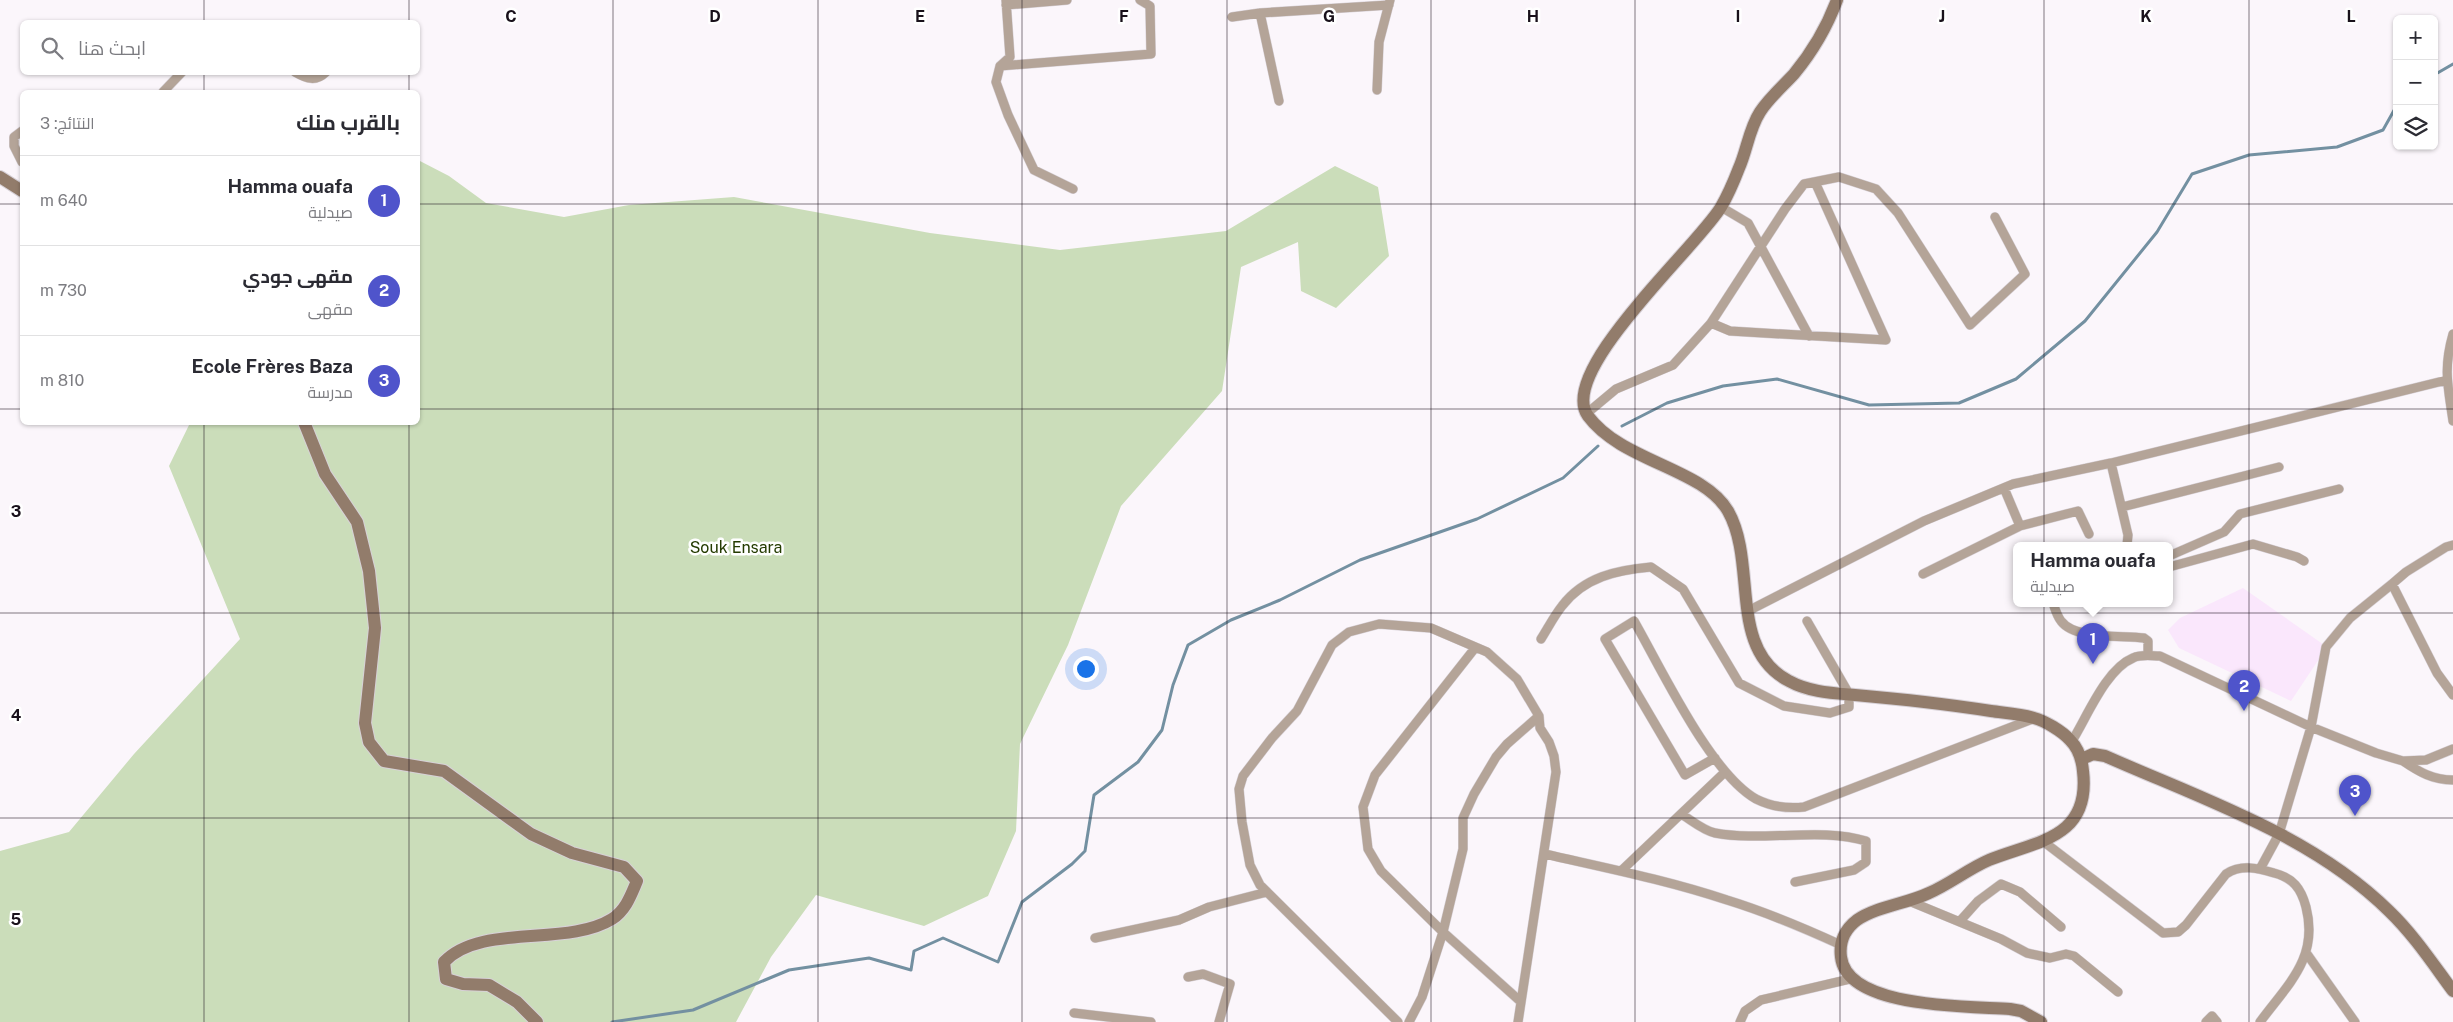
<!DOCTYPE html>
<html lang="ar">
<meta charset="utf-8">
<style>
body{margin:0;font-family:"Public Sans",Cairo,sans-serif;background:#f2f2f3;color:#2b2b33;direction:rtl}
.controls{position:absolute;right:15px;top:15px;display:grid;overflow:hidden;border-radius:8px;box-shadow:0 1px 4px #0004}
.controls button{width:45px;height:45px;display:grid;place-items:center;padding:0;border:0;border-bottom:1px solid #e1e1e2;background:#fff;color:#2b2b33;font:25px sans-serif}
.you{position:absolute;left:1085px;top:668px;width:18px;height:18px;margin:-12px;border:4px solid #fff;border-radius:50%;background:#1a73e8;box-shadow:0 0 0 8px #1a73e833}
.badge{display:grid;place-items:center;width:32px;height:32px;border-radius:50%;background:#4f54cb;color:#fff;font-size:16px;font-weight:700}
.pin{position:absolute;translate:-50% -41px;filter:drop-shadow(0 1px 2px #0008)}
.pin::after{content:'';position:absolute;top:26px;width:18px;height:15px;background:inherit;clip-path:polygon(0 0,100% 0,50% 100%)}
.popup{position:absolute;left:2013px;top:542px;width:160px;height:65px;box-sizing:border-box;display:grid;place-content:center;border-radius:8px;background:#fff;filter:drop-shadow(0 1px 4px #0005);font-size:16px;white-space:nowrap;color:#7c7c81}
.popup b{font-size:19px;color:#2b2b33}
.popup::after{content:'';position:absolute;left:50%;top:100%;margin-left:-10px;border:10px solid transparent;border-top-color:#fff}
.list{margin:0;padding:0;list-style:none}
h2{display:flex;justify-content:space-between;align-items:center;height:65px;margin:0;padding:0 20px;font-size:21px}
h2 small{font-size:16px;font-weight:400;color:#7c7c81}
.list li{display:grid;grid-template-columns:32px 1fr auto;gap:15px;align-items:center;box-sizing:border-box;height:90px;padding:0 20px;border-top:1px solid #e1e1e2}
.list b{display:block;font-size:19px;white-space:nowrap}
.list p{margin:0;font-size:16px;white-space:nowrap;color:#7c7c81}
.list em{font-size:16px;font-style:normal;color:#7c7c81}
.icon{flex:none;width:28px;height:28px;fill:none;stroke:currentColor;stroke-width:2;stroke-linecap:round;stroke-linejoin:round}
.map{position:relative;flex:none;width:2453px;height:1022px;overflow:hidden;direction:ltr}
.search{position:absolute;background:#fff;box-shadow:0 1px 4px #0004;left:20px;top:20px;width:400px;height:55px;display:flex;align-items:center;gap:12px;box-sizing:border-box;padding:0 18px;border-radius:8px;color:#7c7c81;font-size:19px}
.panel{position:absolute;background:#fff;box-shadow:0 1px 4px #0004;left:20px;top:90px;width:400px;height:335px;border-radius:8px;direction:rtl}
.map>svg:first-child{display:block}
.built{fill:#fae7fc}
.green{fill:#cbddba}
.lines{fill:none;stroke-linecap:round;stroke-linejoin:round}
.stream{stroke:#7390a1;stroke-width:3}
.street-casing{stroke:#d7d1d7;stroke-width:10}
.secondary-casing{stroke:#d7d1d7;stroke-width:14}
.street{stroke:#b4a498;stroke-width:9}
.secondary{stroke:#927c6b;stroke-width:12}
.grid{fill:none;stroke:#19111b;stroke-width:1;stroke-opacity:0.55}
.labels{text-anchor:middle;stroke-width:5;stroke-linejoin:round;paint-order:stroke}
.park-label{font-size:16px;fill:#243b01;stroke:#fff}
.grid-label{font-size:16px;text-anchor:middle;font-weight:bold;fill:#19111b;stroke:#fff;stroke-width:5;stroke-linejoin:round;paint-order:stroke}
</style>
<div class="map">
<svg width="2453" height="1022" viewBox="0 0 2453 1022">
<rect width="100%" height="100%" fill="#fbf6fb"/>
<!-- built -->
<path class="built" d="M2243 588 2327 647 2291 701 2179 648 2168 630 2180 618Z"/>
<!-- green -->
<path class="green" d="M418 160 449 176 486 203 564 217 629 205 734 197 930 233 1060 250 1226 231 1335 166 1378 187 1389 256 1336 308 1301 291 1298 242 1241 267 1222 391 1121 506 1068 645 1020 744 1016 831 988 896 924 926 816 895 771 957 736 1022H0V851L69 832 134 754 240 639 169 466 190 423 418 422Z"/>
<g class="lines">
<!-- stream -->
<path class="stream" d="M2434 75 2453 64
M1622 426 1667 403 1723 386 1777 379 1869 405 1959 403 2016 379 2085 321 2157 232 2192 174 2249 155 2337 147 2383 130 2397 105
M612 1022 693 1010 789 970 869 958 911 970 914 951 943 938 998 962 1022 902 1072 864 1085 851 1094 795 1138 762 1162 730 1173 685 1188 645 1231 620 1280 600 1360 560 1477 519 1563 478 1598 446"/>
<!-- street casing -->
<g class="street-casing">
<path id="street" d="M1006 0 1010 57 1000 66 996 82 1008 115 1034 170 1073 189
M1006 5 1067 0
M1260 13 1279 101
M1232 17 1260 13 1389 5
M1000 66 1151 54 1150 6 1140 0
M295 72C307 79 316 82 326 72
M1377 90 1379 42 1390 0
M163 92 182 72
M22 131 14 137V146L22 162
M1815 182 1886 340 1730 331 1711 323 1785 209 1804 184 1839 177 1876 189 1898 213 1970 325 2025 274 1995 217
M1721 207 1748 223 1809 336
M2453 334C2443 369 2448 386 2453 421
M1586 414 1616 389 1673 365 1711 323
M2111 463 2128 535 2127 545
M2004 488 2020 526
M2122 507 2279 467
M2169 556 2224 532 2240 514 2339 489
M2169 567 2253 544 2297 557 2304 561
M1923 574 2020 526 2078 511 2089 534
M2392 584 2437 673 2453 695
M2053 603C2055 609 2057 616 2061 621 2075 640 2122 635 2144 638L2148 641V655
M1748 611 1924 521 2013 484 2111 463 2447 380
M1541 639C1548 628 1554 616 1562 606 1584 577 1617 570 1651 567L1683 589 1739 683 1784 706 1830 713 1849 707V694L1807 621
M1475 648 1375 775 1363 807 1368 849 1381 871 1443 932 1520 1001
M2072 741C2087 717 2106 669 2133 658 2141 654 2151 656 2160 656L2311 727 2376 753 2403 761 2426 760 2453 749
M1715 758 1685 775 1605 639 1634 621C1661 668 1710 773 1756 799 1772 807 1786 809 1804 807L2035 718
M2403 761C2419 772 2433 780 2453 780
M1681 814C1691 820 1704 831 1715 833 1763 842 1821 827 1866 841V862L1854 870 1795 882
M2044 842 2163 933 2178 932 2186 925 2226 874C2241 864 2258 868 2274 873 2293 878 2301 888 2306 907 2319 958 2288 984 2260 1022
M1545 854C1606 868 1667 880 1727 900 1766 912 1804 928 1841 945
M2260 869 2279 834 2311 727 2326 647 2350 618 2392 584 2406 572 2446 547 2453 545
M1621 871 1725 772
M1909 901 2001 939 2027 953 2050 958 2066 954 2074 956 2118 992
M1960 921 1978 901 2001 884 2020 892 2061 927
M1095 938 1179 920 1209 907 1267 892
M2307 954 2355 1022
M1188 977 1203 974 1230 984 1219 1022
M1074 1013 1151 1022
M1398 1022 1260 885 1250 865 1242 822 1239 789 1243 776 1272 738 1297 711 1332 645 1349 632 1379 624 1431 628 1487 652 1517 679 1539 716 1540 728 1549 742 1554 756 1556 772 1518 1022
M1409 1022 1422 997 1443 932 1463 849V818L1474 794 1496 757 1507 744 1539 716
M1740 1022 1745 1011 1761 1000 1850 979
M2206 1022 2212 1016 2217 1022"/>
</g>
<!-- secondary casing -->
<g class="secondary-casing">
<path id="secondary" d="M1837 0C1827 27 1813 51 1794 74 1783 86 1769 98 1760 112 1749 129 1747 150 1739 168 1734 181 1728 195 1721 207 1698 246 1556 372 1588 416 1622 462 1703 468 1728 511 1758 564 1727 649 1789 681 1809 692 1832 693 1855 695 1901 699 1946 704 1991 711 2005 713 2021 714 2034 718 2045 721 2062 731 2070 740 2078 748 2082 760 2083 771 2091 839 2036 841 1989 860 1968 869 1950 884 1929 893 1906 904 1878 906 1857 920 1845 929 1839 942 1841 957 1847 1009 1970 1006 2010 1009L2021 1011 2041 1022
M0 177 22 191
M304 422 325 474 357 522 369 571 375 628 365 723 369 742 384 761 444 771 531 834 572 853 624 867 637 881C631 895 626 910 612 919 567 947 481 923 444 962L446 979 463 984 489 985 517 1002 537 1022
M2082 759 2093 754 2105 756C2202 799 2312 835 2389 911 2414 935 2433 964 2453 991"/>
</g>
<!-- street -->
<use href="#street" class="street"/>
<!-- secondary -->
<use href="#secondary" class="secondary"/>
</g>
<!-- grid -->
<path class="grid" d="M204 0V22M409 0V22M613 0V1022M818 0V1022M1022 0V1022M1227 0V1022M1431 0V1022M1635 0V1022M1840 0V1022M2044 0V1022M2249 0V1022M204 72V92M409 72V92M0 204H22M418 204H2453M0 409H22M418 409H2453M204 422V1022M409 422V1022M0 613H2453M0 818H2453"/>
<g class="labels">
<!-- park labels -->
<g class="park-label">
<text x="736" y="553">Souk Ensara</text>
</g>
</g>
<g class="grid-label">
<text x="511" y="22">C</text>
<text x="715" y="22">D</text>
<text x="920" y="22">E</text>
<text x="1124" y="22">F</text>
<text x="1329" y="22">G</text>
<text x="1533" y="22">H</text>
<text x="1738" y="22">I</text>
<text x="1942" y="22">J</text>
<text x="2146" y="22">K</text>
<text x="2351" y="22">L</text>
<text x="16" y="517">3</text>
<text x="16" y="721">4</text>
<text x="16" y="925">5</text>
</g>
</svg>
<div class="controls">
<button>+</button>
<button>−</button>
<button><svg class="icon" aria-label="layers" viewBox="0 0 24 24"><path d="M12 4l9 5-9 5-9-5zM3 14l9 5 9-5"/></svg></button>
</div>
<div class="you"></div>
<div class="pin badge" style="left:2093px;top:664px">1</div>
<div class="popup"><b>Hamma ouafa</b>صيدلية</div>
<div class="pin badge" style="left:2244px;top:711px">2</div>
<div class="pin badge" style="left:2355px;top:816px">3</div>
<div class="search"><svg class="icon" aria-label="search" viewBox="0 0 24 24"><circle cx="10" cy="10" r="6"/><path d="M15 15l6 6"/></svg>ابحث هنا</div>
<section class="panel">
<h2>بالقرب منك<small>النتائج: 3</small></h2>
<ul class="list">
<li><span class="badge">1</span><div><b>Hamma ouafa</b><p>صيدلية</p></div><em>640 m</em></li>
<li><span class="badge">2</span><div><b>مقهى جودي</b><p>مقهى</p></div><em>730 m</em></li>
<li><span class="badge">3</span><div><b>Ecole Frères Baza</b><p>مدرسة</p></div><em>810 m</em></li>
</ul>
</section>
</div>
